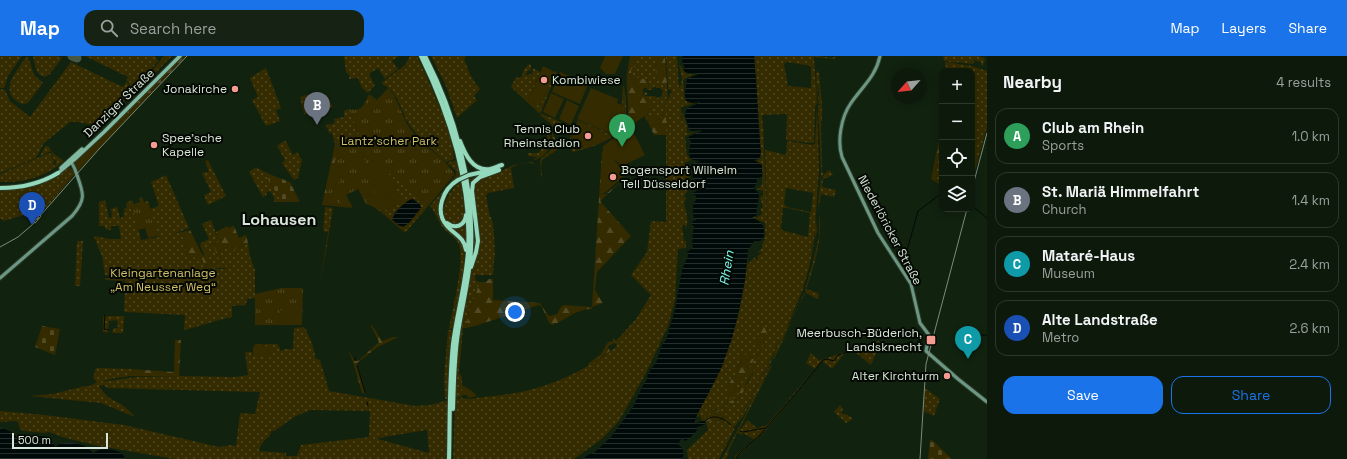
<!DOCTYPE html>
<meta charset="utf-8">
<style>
body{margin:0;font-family:"Space Grotesk",sans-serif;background:#162314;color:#f1f3f6}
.controls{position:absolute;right:12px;top:12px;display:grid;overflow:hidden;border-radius:8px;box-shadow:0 2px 10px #0003}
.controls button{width:36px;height:36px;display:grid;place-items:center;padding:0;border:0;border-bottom:1px solid #2d382c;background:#0d1a0b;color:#f1f3f6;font:20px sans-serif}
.compass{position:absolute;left:891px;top:12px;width:36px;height:36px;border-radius:50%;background:#0d1a0b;box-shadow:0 2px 10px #0003;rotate:243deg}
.scale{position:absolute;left:12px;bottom:10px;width:96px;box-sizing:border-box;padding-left:4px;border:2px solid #d9e5d8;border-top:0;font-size:11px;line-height:14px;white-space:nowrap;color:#d9e5d8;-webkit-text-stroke:3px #040a03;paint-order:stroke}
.you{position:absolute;left:515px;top:256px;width:14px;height:14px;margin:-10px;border:3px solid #fff;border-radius:50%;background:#1a73e8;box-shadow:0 0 0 6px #1a73e833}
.badge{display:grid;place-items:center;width:26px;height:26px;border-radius:50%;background:#1a73e8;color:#fff;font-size:13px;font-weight:700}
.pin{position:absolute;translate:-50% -33px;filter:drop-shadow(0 1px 2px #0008)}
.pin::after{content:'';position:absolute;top:21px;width:14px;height:12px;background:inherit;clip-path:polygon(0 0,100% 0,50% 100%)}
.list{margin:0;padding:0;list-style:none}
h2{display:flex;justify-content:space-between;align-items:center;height:52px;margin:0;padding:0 16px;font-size:17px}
h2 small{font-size:13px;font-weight:400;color:#9aa19d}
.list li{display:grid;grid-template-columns:26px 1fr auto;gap:12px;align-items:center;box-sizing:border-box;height:56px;margin:0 8px 8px;padding:0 8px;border:1px solid #2d382c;border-radius:12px}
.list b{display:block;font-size:15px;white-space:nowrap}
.list p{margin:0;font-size:13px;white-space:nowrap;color:#9aa19d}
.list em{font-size:13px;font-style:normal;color:#9aa19d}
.actions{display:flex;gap:8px;padding:12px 16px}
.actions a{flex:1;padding:9px 0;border:1px solid #1a73e8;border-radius:12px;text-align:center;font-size:14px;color:#1a73e8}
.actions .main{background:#1a73e8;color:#fff}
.icon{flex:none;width:22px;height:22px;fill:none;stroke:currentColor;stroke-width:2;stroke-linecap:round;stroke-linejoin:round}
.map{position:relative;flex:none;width:987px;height:403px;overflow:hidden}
header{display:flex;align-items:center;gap:24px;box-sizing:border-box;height:56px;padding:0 20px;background:#1a73e8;color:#fff}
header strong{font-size:19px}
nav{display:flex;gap:22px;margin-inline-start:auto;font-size:14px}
.search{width:280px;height:36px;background:#162314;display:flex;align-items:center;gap:10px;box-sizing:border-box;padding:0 14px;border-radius:12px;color:#9aa19d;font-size:15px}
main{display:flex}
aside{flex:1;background:#0d1a0b}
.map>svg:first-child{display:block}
.grass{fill:url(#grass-dots);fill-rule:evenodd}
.forest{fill:url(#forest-firs)}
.cemetery{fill:url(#cemetery-stones)}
.park{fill:url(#park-tufts)}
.pitch{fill:#342b00}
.water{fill:url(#water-rules)}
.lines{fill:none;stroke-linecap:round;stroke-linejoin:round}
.stream{stroke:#000a09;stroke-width:1}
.runway{stroke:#475645;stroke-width:9}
.secondary-casing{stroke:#2d3d2b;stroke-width:5}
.primary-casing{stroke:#2d3d2b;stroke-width:5.5}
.highway-casing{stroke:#2d3d2b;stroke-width:6}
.secondary{stroke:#6c9784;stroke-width:3}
.primary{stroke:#82b9a1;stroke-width:3.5}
.highway{stroke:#95d9bc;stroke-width:4}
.tram{stroke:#7d8b7b;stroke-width:1}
.rail-casing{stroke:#7d8b7b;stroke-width:2.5}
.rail{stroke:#040a03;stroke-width:1;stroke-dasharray:3;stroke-linecap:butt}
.highway-bridge-casing{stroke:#2d3d2b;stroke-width:6;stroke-linecap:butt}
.highway-bridge{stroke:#95d9bc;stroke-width:4}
.poi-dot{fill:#f59c92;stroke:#040a03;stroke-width:1.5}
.labels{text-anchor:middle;stroke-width:4;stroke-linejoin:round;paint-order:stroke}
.poi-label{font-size:12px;fill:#d9e5d8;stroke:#040a03;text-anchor:end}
.street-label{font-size:12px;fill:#d9e5d8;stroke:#040a03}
.park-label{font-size:12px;fill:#d3be68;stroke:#040a03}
.water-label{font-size:13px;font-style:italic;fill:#7ef7ee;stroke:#040a03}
.district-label{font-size:16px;font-weight:bold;fill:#d9e5d8;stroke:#040a03}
</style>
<header>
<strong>Map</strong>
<div class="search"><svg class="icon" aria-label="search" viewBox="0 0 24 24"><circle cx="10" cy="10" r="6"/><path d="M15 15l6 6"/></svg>Search here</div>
<nav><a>Map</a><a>Layers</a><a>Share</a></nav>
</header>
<main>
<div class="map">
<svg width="987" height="403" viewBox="0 0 987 403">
<defs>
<pattern id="grass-dots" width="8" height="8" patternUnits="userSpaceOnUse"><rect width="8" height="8" fill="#342b00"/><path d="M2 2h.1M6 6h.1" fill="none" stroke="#514a24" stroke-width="1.8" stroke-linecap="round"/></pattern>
<pattern id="forest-firs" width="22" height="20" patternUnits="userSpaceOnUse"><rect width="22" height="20" fill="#342b00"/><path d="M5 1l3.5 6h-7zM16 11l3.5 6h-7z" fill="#514a24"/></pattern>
<pattern id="cemetery-stones" width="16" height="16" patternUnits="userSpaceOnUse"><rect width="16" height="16" fill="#342b00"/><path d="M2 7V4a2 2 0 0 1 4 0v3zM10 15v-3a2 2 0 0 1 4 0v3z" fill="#514a24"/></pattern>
<pattern id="park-tufts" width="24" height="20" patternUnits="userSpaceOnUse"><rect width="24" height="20" fill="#342b00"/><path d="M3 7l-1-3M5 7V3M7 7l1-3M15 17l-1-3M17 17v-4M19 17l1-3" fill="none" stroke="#514a24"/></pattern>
<pattern id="water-rules" width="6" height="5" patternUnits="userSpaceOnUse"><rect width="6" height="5" fill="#000a09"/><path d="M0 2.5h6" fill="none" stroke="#252e2c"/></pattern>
</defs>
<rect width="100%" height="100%" fill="#11220f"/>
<!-- grass -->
<path class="grass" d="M0 0H22L8 20 4 32H0Z
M28 0 34 19 43 27 28 47 22 48C4 40 8 26 18 13 21 8 24 3 28 0Z
M33 0H58L62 2 50 18 45 21C35 19 35 8 33 0Z
M85 0H155L158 5 138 30H136L128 42 124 41V43L125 42 126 44H125V45C119 51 105 69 96 69 87 69 79 65 70 66L44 87 36 102 0 117V33L5 34 10 45 30 61 71 6 123 31 127 25 128 28 130 27 126 24 128 21Z
M164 0H172L127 46Z
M344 0H398V1L392 5 398 13 385 23 378 12 369 18 372 24 375 29 368 37 362 32 358 22 349 23V21L350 20 346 16Z
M410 0H417C425 17 459 89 453 104L446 106C433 95 421 85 411 71 400 56 400 36 382 28L383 26 405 9Z
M431 0H466L464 3C468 14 472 24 480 33L474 40 477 44 457 62 446 30Z
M635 0H657V6L655 13 665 31 667 30 668 40 666 43 667 44 672 35 668 33 666 0H677L679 32C684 24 681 18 679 9H680C687 18 683 19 696 18L685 22 683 25C686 35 679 48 695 47L682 51 681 50 682 69 683 52C683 60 688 69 687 77L696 76 685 80C687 88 684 99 691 104L684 107 685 109 684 111 687 113C690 123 691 132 684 140L686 143 684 147C686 154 689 165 686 173L685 169H682L684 185H686V192L678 193 675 244 668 270 647 315 619 365 603 382 574 403H453L455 343 462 342 469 343C490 340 512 339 533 333 563 325 592 310 617 290L612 283 614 282 616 285 636 263 651 239 631 219 647 196 651 165 666 166V49L665 50 662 62 655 63 652 61V63H649L648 66 646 63C649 56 651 50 649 42H643L644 36H647V39H645V40H654L658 42 662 40 663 35 660 32H656L655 30 651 34H647L646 31 648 33 649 28 647 23 632 22 631 14Z
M755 0H819L832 2 836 0 834 3 814 1 817 47 815 51 814 86 811 87 786 84 787 58 762 59 763 71 768 181 765 94 786 99 787 85 813 89 815 87 817 52 819 114 815 169 816 165 817 175 815 182V171L814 185 808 202 814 188 809 211 803 233 785 275 803 237 779 291 797 255 804 237H805L773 306 778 294 773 304 775 295 781 283 776 292 778 282 775 294 736 369 733 371 735 372 719 403H688L687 394 708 374 706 366 710 364 715 367 724 362 718 358 720 354 715 353 710 356V359L706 362 701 363 705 365 701 364 700 358 698 361 696 360 695 362C703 345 714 329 721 312 736 277 744 239 748 201V208L755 201 756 204 758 203V201H756L763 196 757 197 762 192V189L765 181V167L752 161H758L762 158V156L760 153 763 151 760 142 763 139V135L756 133 761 131C763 124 764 114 760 107L756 105 761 102 756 19 754 10ZM787 6 811 10V32L788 30 784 8ZM786 132 813 137 811 156 787 151 784 148ZM783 152H788L810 157 808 181 781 174ZM766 277 753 317 740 341 736 345 732 351C740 338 765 292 762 278ZM748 301H750L752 303 751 308 748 310 743 324 734 328 736 333H738L725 350 726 358 722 351C724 347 728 344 729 340 733 329 723 326 738 317L737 311 739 308 742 310 741 303 745 302 746 305 749 304Z
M943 0H978L985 2 983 10 981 9V6L974 4 973 8 957 6V7L944 5Z
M945 6 972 10 987 15V71L972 126V15H946Z
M529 8 533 11 531 10V15L529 14 527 15 526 19 532 18 533 12 540 16 528 45 540 50 555 15 557 16 540 58 511 31 516 21 519 22 522 20 524 13Z
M266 12 281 52 276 54 280 65 266 70 252 44 258 41 250 22Z
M817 14 819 17 822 48H819L818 46 819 36 818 26 817 43 816 16 817 17Z
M623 30H624C625 40 628 52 625 62 620 84 591 92 572 96V92L578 94 580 91H583L605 77 578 65 571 84 570 83 578 64 611 78C622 72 622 62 624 50L622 49Z
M309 38 310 41 318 38 319 40 327 39 333 51 325 54 324 51 320 52 317 46 314 47V52L304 59 300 41Z
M822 48V65H821L822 116 821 114 818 51 819 49Z
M349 53 359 78 335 88 332 77H329L326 69 332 68 335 66 334 63 344 61V55Z
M542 58 561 66 557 77 550 67 540 59Z
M545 69C552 77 552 86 546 94L549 93 543 100 535 104 534 103 538 101 528 100V97H538L547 88V76L540 74Z
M550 72 556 84 557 94 542 104 541 112 542 121H541L540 104 552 93V81Z
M942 74V125L935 124V115L941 94 939 91Z
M285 84 293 99 297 96 302 104 298 122 294 124 282 107 285 104 277 90Z
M45 90H48L54 98 64 105C45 121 25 127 0 126V118L49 97 51 98 54 105 53 108 55 110 56 105 54 104 51 95 40 100Z
M208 104 226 140 208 149 204 139 211 136 202 117 209 116 205 105Z
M456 104 460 121 443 138 442 163 459 180 465 193 463 218 455 268 454 272 449 273C452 256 466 200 458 187 455 180 447 177 443 172 437 164 436 157 430 150L456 119V115L447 107Z
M372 105H374L429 149 406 176H404L381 156 403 146ZM413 143 419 147 421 152 404 170 392 164C393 162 394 157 396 155 399 152 410 143 413 143Z
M533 106 535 109C529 104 517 108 511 112L514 132 488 137 486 140 490 161H491C495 174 494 187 495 201L494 204 493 219H476L475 220 476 225 480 226 469 256 466 272H463L459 317 462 321V341L455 342 456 306 460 268 471 220 473 194 468 123 499 116 514 109Z
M69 111 72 113 75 118 45 153 41 154 37 140 20 145 24 159 3 165 2 163H0V133L16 132 63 115Z
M256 111 263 115 279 141V146H274V141L270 135 266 137 267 139 263 141 249 116Z
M830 114 833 119 823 123 822 131 836 134 834 141 821 138 820 148 819 146 817 164 821 116 824 117 821 121 820 133C822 125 821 118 830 114Z
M166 119 189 172 173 178 182 176 188 202 201 200 202 205 206 209 209 208V211L203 213H226L218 196 230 190 233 194 248 187 250 201 255 214V242L247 243 246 249 232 250V261C216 264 201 270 184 274L185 259 124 256 125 225 105 224V222L122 223 123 220 105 219 102 200 94 181 95 180 109 183H121L119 170H111V174L105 173V170H99V146L105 144 109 162 112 161 111 153 117 151 120 162 124 161 123 156H125L124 153 127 151 126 147 130 145 135 160 141 184 159 181 150 153 159 150 151 126Z
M461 126 465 161 461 168C433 172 444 135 461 126Z
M325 151 333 152 319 236 328 176 323 175Z
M819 158C823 181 814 211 806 233L818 237 819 240 817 243 806 237 805 234 813 206 819 181Z
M466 163V192L461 180 451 172 447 168 455 171Z
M211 164 219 186 213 189 223 210H213L201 188 200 189 201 187 209 183 202 168Z
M77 185H83L80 230H75Z
M103 260H124L123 277H112L114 272H118L117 264 109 265 108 276 111 277 103 276Z
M304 271C308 276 316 295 315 302L320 304 329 335 415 350 431 349 448 344 446 403H174L94 389 62 381 49 376 44 377 24 375 20 373 18 366 16 365 0 366V355L45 359 124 369 219 391 231 389 236 390 240 357 255 358 260 336 107 332 104 329 99 330C105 340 110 343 121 348 125 351 132 357 135 361L101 347 29 340 53 338 85 330H90L97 326 93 322 96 312 131 313V320L115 322 100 326 136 321H179V320L234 321 248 319 245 296H252L254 306 253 301H264V289L266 288H277L280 292V295L286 293H293L294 272ZM311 354 370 355 369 381 301 389 297 400H286V397L259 395C261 388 264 384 270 380L271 375H274L296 360ZM427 374 429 397 378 383V382Z
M448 274H453L448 343H445L444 323Z
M880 286 872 289 878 293 871 309 854 295 844 298 832 313 822 305 765 375 735 403V400L755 384 743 377 742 379 738 377 739 373 728 396 729 397 726 403H722L740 369 744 362 755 337 743 361 738 366 774 297 772 304 762 325 770 310 772 309 740 372 741 373 747 364 757 372 767 369 815 313 806 307 811 297 819 304 810 306 820 304 879 285Z
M925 332 940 343 934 360 923 355Z
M840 349 843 353 841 357 850 360 853 363 846 367 834 356Z"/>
<!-- forest -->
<path class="forest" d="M182 0H186L77 116 73 106 125 58Z
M630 0H635V9L631 14 632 22 647 23 649 29 648 33 646 31 643 33V41L650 42 651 49 646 63 644 60 631 70 632 74 615 82C632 65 628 54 627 32 626 21 628 11 630 0Z
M657 0H665L667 30 664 32 655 13 657 6Z
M666 48V79H654L648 66 649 63H652V60H655V63L662 62 665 50Z
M940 79 939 91 941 94 935 115V124L942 125V130L931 123Z
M339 86 334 112 335 115 326 148 342 149 350 147 353 152 322 149 335 88Z
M602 95 603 96V134L602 138H606L619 127H620L600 145 631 180 597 216 595 234 603 247 592 251V253C577 252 565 265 552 269L549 267 542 251 539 249 475 270 466 272 469 256 480 226H486L489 223H493V244L540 247 547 258 550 260 557 258 561 251 563 249 592 251Z
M227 170 228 172 234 170 239 182 246 179 248 187 233 194 230 190 218 196 227 212 203 213 209 211V209L204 208 201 201 188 202 182 176 190 174 203 200 204 199 200 189 202 188 212 209 222 210 213 189 219 186 216 176Z
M372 269 382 285 393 281H398C394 283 383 289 379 290L357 307 365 335 364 337H362L353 306 348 294 355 305H358L379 286 371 270Z
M762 271H766L767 274 754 315 747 326 742 339 736 345 730 353H728L729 348 740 336 758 298 759 294 756 292V287L758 284 761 285 762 281 760 275Z
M175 284H181L179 321 131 320V313L174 316Z
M613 285 614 288 610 289 608 291 610 295 588 310 589 307 601 298 608 286Z
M746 296 749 297 752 303H754L750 311 748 310 743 324 738 329H734L736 333 739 331 740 332 726 348 725 350 727 351 726 355 728 357 726 358 722 351C726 342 732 341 728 330L733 320 738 317 737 311 740 308 742 309 741 300 743 299 746 301V305L749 304 746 298Z
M462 329 472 335 477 340 468 342 467 339H462Z
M715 353 720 354 717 357 719 359H723L721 363 713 368 710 364 706 366 701 363 703 361 705 362 707 361 708 359H710V356Z"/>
<!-- cemetery -->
<path class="cemetery" d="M263 115 274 120 290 126 300 146H279V141Z
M42 270 60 273 55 299 35 291Z
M930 384H932L952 403H928Z"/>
<!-- park -->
<path class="park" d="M388 32 394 39 407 68 417 82 445 106 455 118 429 149 371 103 375 107 391 121 403 146 381 156 372 150 366 148 358 133 346 139 352 150 326 148 339 86 359 78 349 53C363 56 364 48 369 38L377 44Z
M142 141 144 146 148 145 159 180 148 182 145 172 139 174 130 145 132 144 134 148 140 146 139 142Z
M281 232H303L302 269H255V238Z"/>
<!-- pitch -->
<path class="pitch" d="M605 0H623L615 18H606L600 12Z
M543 10 555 16 540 50 528 45Z
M560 16 588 28 580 48 552 36Z
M591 32 618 43 617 47 624 50C625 62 621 70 612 78L577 63Z
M551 37 564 43 555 62 543 56Z
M567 44 579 50 571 69 559 63Z
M578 65 606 77C600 91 585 93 572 88L573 83 571 82Z
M630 70 645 99 622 110 613 102 626 118 605 137 600 138 603 90Z
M363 93 366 99 363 101 366 106 359 110 353 98 360 95 363 100 360 94Z
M341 109 344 115 338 118 341 125 335 128 332 121 337 119 334 112Z
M376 109 377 112 379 111 384 121 371 127 366 117 371 115 369 112Z
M391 121 397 134 368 148 365 142 375 137 372 131Z
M340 130 348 146 342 149 334 133Z
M397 135 402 145 385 154 380 143Z
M280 254 301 255V268L279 267Z
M255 288H263L264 290 271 291 270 302 266 303 264 301H253V292Z"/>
<!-- water -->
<path class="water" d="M683 0H754C757 31 758 65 761 97L759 103 754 104 762 109V121H760L757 124 755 131 753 132 758 136 759 139 756 160 751 162C754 163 758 164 760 166 765 171 766 181 760 185H754L748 194 745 224 738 259 732 282 721 313 706 342 696 361 694 368 695 367 697 368 698 366 705 365V368L701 370 697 371 698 373 689 383 685 385 682 382 678 388 682 392 684 398 682 403H582L588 399 594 397 611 381 633 351 642 331 648 322 647 320 651 313 656 307 662 289 666 284 675 254 682 214 687 202 688 200 687 196 693 192C691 185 693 178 694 170L691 168 693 165 697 164 694 162C692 156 692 147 697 143L696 140 692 137 699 134C697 131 695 129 696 125L692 120 695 114 692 112 689 114 688 113 692 108 701 105 693 104 690 101 689 95 691 85 688 82 690 80 702 75 701 74 692 75 689 73 685 60 686 55 688 52 701 46 692 47 686 45 685 39 687 23 699 18C693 16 688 19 683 14L686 13C683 9 681 5 683 0Z
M413 143 420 149 421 152 409 167 403 171 398 169 392 163C396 156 405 144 413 143Z
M0 372C9 374 17 377 18 386L21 383C36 380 49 376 56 392L57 389C67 385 89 387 93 398 98 391 112 393 120 396 123 398 124 401 126 403H0Z"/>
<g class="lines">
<!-- stream -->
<path class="stream" d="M972 150 987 162
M914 169 918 155 942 137
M912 176 914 170
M902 211 912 177
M105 259 104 273 108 274
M971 281 979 279H987
M355 302V304
M357 309 365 336
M367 346 368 350
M705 365C714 357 723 362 731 369
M740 375 743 376 765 372
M736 403 738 399 761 378 801 331 823 304 827 303 834 305 838 299 878 287"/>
<!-- runway -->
<path class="runway" d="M72 0 77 2"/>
<!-- secondary casing -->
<g class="secondary-casing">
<path id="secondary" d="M880 0C876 20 862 31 851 47 841 61 837 85 842 101L878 177 911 228 920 267 929 279 926 295 958 323 987 346
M0 222 72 160C86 144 84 138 77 119 75 114 74 109 70 105"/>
</g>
<!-- primary casing -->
<g class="primary-casing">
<path id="primary" d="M61 112 82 93
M58 117 75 103 104 76 180 0"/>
</g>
<!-- highway casing -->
<g class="highway-casing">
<path id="highway" d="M421 0C450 59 472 129 468 195 466 227 457 257 453 288 449 326 450 365 449 403
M425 0C455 58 474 127 471 193 470 221 462 249 458 277 454 302 454 327 453 353
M460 85C465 98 473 116 490 113 494 112 498 110 502 109
M469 119 487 115
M458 124C443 133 434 155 447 170 455 179 464 181 466 194
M0 132C21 132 40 128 58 117
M447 167C456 174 465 169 466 159
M471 211 476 196 478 185 472 135 473 127 480 121 499 114"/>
</g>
<!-- secondary -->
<use href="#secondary" class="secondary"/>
<!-- primary -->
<use href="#primary" class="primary"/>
<!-- highway -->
<use href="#highway" class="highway"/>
<!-- tram -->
<path class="tram" d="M972 133 987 77
M0 191 18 181 32 169 99 93 187 0
M920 403 926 308 967 153"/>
<!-- rail casing -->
<g class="rail-casing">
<path id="rail" d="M35 166 40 160"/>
</g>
<!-- rail -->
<use href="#rail" class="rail"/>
<!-- highway-bridge casing -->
<g class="highway-bridge-casing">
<path id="highway-bridge" d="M458 124 469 119"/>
</g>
<!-- highway-bridge -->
<use href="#highway-bridge" class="highway-bridge"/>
</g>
<!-- markers -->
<g class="poi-dot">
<circle cx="544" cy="24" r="4"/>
<circle cx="235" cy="33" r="4"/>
<circle cx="588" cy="80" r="4"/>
<circle cx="154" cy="89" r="4"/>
<circle cx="613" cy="121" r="4"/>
<rect x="926" y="279" width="10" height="10" rx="2"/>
<circle cx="947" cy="320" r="4"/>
</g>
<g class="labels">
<!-- poi labels -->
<g class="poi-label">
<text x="552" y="28" text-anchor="start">Kombiwiese</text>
<text x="227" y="37">Jonakirche</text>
<text x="580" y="77">Tennis Club<tspan x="580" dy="14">Rheinstadion</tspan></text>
<text x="162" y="86" text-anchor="start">Spee'sche<tspan x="162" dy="14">Kapelle</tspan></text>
<text x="621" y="118" text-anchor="start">Bogensport Wilhelm<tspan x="621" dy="14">Tell Düsseldorf</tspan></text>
<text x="922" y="281">Meerbusch-Büderich,<tspan x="922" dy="14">Landsknecht</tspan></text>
<text x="939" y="324">Alter Kirchturm</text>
</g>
<!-- street labels -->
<g class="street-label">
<text transform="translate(119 47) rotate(-44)" y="4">Danziger Straße</text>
<text transform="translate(890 174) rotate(62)" y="4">Niederlöricker Straße</text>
</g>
<!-- park labels -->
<g class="park-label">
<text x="389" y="89">Lantz'scher Park</text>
<text x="163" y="221">Kleingartenanlage<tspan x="163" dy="14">„Am Neusser Weg“</tspan></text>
</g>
<!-- water labels -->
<g class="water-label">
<text transform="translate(726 212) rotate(-81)" y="5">Rhein</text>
</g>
<!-- district labels -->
<g class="district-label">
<text x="279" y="169">Lohausen</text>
</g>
</g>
</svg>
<div class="controls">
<button>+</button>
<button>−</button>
<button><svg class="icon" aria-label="locate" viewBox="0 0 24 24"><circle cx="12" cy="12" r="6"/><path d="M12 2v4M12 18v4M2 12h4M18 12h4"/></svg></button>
<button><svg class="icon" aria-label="layers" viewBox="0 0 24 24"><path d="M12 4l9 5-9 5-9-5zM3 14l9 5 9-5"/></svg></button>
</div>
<svg class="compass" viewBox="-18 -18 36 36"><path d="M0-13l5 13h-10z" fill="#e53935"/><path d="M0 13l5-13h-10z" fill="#9aa19d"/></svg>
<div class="scale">500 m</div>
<div class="you"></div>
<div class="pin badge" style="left:622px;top:91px;background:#2e9e5b">A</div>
<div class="pin badge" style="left:317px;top:69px;background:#6b7280">B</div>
<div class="pin badge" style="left:968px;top:303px;background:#0f9aa8">C</div>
<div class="pin badge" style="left:32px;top:169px;background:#1a4fb4">D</div>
</div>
<aside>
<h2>Nearby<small>4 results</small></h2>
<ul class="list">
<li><span class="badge" style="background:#2e9e5b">A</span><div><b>Club am Rhein</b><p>Sports</p></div><em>1.0 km</em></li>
<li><span class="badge" style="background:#6b7280">B</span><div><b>St. Mariä Himmelfahrt</b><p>Church</p></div><em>1.4 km</em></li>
<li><span class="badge" style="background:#0f9aa8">C</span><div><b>Mataré-Haus</b><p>Museum</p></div><em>2.4 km</em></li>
<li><span class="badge" style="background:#1a4fb4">D</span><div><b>Alte Landstraße</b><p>Metro</p></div><em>2.6 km</em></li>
</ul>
<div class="actions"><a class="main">Save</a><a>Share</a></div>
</aside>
</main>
